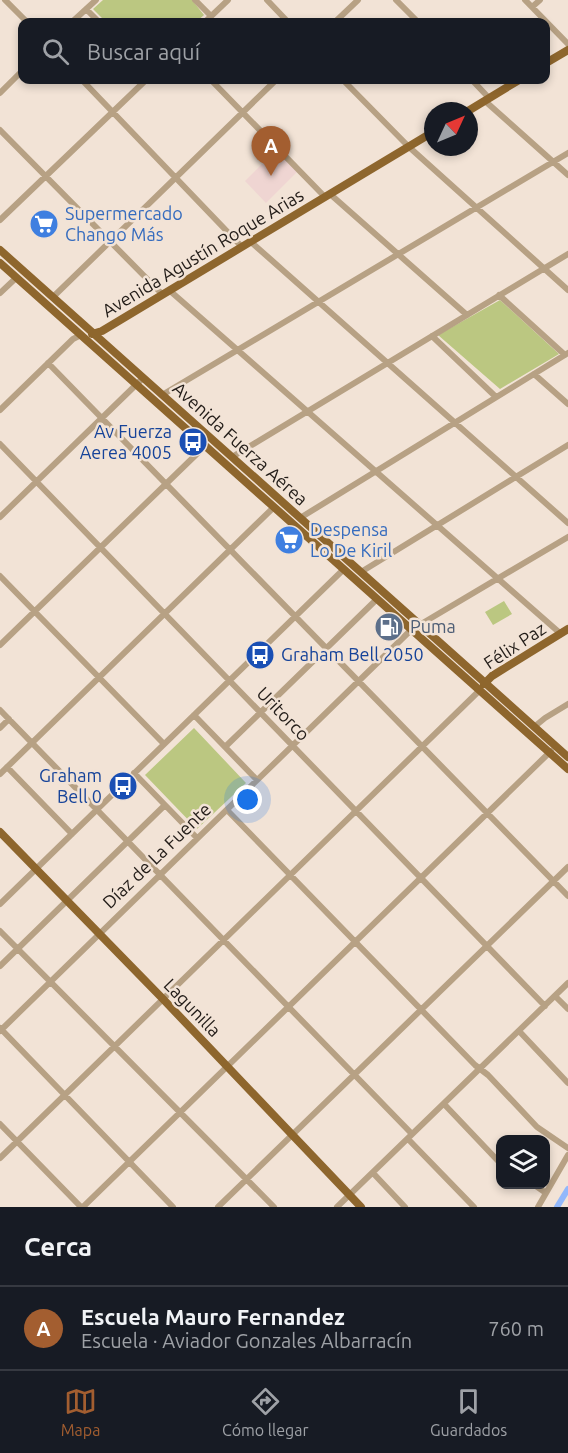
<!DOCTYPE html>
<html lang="es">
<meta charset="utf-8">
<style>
body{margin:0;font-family:Ubuntu,sans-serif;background:#20242c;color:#f1f3f6}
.controls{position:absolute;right:18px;bottom:18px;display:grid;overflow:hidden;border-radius:12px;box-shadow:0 3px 9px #0003}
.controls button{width:54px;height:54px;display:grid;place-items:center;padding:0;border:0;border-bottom:2px solid #363941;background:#171b24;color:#f1f3f6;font:30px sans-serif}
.compass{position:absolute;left:424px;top:102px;width:54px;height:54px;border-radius:50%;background:#171b24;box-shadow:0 3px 9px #0003;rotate:46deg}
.you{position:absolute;left:248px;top:800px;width:21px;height:21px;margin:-15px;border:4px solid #fff;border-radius:50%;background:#1a73e8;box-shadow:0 0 0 9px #1a73e833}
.badge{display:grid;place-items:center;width:39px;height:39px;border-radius:50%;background:#a35e30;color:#fff;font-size:20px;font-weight:700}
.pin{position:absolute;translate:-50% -50px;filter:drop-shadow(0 2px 3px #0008)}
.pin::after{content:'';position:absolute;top:32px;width:21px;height:18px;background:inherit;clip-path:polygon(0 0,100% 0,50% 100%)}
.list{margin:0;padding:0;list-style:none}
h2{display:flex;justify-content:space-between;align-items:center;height:78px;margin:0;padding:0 24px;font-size:26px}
h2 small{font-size:20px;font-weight:400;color:#9ea1a6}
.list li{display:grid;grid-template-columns:39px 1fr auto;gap:18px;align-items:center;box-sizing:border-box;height:84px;padding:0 24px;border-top:2px solid #363941}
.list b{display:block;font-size:22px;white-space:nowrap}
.list p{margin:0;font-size:20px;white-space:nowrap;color:#9ea1a6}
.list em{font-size:20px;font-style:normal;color:#9ea1a6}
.icon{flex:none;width:33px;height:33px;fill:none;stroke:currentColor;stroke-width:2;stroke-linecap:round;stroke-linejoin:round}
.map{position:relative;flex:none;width:568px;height:1207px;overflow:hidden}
.search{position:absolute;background:#171b24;box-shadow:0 3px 9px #0003;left:18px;right:18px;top:18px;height:66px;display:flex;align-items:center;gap:15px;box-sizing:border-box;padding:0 21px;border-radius:12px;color:#9ea1a6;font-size:22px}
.sheet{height:162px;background:#171b24}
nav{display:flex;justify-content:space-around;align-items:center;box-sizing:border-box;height:84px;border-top:2px solid #363941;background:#171b24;font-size:16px;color:#9ea1a6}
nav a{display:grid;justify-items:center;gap:3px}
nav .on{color:#a35e30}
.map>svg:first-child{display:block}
.education{fill:#efd5d2}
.green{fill:#bbc781}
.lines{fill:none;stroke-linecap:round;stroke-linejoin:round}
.canal{stroke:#92b8fb;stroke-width:6}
.minor{stroke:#b7a184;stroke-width:6}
.major{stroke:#8e662d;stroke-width:8}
.labels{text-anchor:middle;stroke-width:5;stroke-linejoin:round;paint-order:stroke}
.shop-label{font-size:18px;fill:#366cbe;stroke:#f2e3d6;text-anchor:start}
.street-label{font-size:18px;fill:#221c18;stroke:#f2e3d6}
.transit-label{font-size:18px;fill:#164399;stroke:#f2e3d6;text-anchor:end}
.service-label{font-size:18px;fill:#4e5e75;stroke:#f2e3d6;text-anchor:start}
</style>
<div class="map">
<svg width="568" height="1207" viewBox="0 0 568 1207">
<rect width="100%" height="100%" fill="#f2e3d6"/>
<!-- education -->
<path class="education" d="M276 150 297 172 266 203 245 181Z"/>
<!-- green -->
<path class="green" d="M103 0H192L204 15 196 22H106L93 9Z
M500 300 559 354 500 389 438 335Z
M504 601 512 614 493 625 485 612Z
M194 728 246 783 197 829 145 775Z"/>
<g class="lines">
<!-- canal -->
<path class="canal" d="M557 1207 568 1189"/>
<!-- minor -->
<path class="minor" d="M5 0 27 22
M195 0 211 16
M267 0 288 22
M396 0 418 22
M525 0 568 44
M532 7 540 0
M86 9 99 22
M72 22 96 0
M205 22 228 0
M335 22 358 0
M82 80 242 247
M211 80 325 197
M343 80 409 147 568 290
M472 80 489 98
M0 93 22 71
M485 101 568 175
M0 130 162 294
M330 194 467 315
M0 220 146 80
M251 242 568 523
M169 290 561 634
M0 293 16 278
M499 295 565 355
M53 297 276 80
M432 336 496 397
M48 363 568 896
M534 374 568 404
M162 395 568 153
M0 410 73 339 81 335
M0 444 545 1006
M232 457 568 254
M0 517 143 378
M300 518 568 353
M361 572 568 445
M0 576 164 744
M0 645 205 446
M0 710 412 1134
M194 715 257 780
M534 727 545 718 568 704
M0 728 9 719
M225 747 377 599
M7 767 72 834
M134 773 197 838
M0 774 274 507
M227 810 475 1065 488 1075 537 1127 568 1148
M0 904 344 569
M0 931 274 1207
M0 966 165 805
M555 996 568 1009
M0 1028 173 1207
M0 1031 411 630 568 537
M519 1031 568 1083
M444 1104 500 1163
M0 1124 81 1207
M408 1139 474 1207
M0 1158 480 690
M373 1173 405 1207
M533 1184 546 1193
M83 1207 551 751
M218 1207 568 867
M337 1207 568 983
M538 1207 568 1155"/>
<!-- major -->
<path class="major" d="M546 63 568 50
M468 111 519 80
M0 250 568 757
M0 263 568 769
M92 334 102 331 433 132
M484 684 492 676 568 629
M0 832 163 999 361 1207"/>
</g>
<!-- icons -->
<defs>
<g id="supermarket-disc" transform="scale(1.5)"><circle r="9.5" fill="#3f7fe0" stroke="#f2e3d6"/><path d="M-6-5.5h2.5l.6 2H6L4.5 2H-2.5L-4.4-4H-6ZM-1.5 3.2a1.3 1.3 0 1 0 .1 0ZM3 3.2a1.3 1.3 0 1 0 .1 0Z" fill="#fff"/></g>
<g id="bus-disc" transform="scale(1.5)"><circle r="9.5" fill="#1a4fb4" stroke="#f2e3d6"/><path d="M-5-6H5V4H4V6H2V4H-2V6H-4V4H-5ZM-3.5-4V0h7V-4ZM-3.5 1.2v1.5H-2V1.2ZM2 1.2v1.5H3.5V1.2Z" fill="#fff"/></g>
<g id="fuel-disc" transform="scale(1.5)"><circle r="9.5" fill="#5c6f8a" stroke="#f2e3d6"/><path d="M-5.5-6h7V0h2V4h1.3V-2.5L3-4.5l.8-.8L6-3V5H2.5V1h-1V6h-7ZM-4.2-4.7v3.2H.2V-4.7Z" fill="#fff"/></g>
</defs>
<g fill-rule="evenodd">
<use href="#supermarket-disc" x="44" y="224"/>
<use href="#bus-disc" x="193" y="442"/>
<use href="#supermarket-disc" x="289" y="540"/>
<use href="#fuel-disc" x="389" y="627"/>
<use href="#bus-disc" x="260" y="655"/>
<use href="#bus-disc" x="123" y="786"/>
</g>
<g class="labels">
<!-- shop labels -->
<g class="shop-label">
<text x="65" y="220">Supermercado<tspan x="65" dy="21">Chango Más</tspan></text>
<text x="310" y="536">Despensa<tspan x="310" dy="21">Lo De Kiril</tspan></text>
</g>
<!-- street labels -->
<g class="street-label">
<text transform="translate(203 253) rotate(-31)" y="6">Avenida Agustín Roque Arias</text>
<text transform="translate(240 444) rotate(42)" y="6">Avenida Fuerza Aérea</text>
<text transform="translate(515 646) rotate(-33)" y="6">Félix Paz</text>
<text transform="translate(283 714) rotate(46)" y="6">Uritorco</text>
<text transform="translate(157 856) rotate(-44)" y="6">Díaz de La Fuente</text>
<text transform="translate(192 1008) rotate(46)" y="6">Lagunilla</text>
</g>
<!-- transit labels -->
<g class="transit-label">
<text x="172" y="438">Av Fuerza<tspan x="172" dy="21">Aerea 4005</tspan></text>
<text x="281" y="661" text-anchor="start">Graham Bell 2050</text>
<text x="102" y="782">Graham<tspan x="102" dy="21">Bell 0</tspan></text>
</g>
<!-- service labels -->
<g class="service-label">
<text x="410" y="633">Puma</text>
</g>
</g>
</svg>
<div class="controls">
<button><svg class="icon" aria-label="layers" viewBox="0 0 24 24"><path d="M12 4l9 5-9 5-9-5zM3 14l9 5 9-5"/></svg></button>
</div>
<svg class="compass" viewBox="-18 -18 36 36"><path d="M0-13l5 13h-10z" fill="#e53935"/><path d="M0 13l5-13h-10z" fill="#9ea1a6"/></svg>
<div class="you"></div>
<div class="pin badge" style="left:271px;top:176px">A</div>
<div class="search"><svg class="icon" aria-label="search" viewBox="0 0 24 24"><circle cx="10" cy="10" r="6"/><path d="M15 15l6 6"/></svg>Buscar aquí</div>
</div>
<section class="sheet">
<h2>Cerca<small></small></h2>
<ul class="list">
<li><span class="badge">A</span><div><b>Escuela Mauro Fernandez</b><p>Escuela · Aviador Gonzales Albarracín</p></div><em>760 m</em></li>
</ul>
</section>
<nav>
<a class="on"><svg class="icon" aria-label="map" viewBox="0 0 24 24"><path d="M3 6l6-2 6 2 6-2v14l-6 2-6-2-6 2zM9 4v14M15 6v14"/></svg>Mapa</a>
<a><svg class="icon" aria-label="directions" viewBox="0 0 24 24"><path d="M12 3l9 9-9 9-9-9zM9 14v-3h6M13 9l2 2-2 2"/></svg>Cómo llegar</a>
<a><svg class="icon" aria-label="saved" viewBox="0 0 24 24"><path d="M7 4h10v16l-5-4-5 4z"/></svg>Guardados</a>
</nav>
